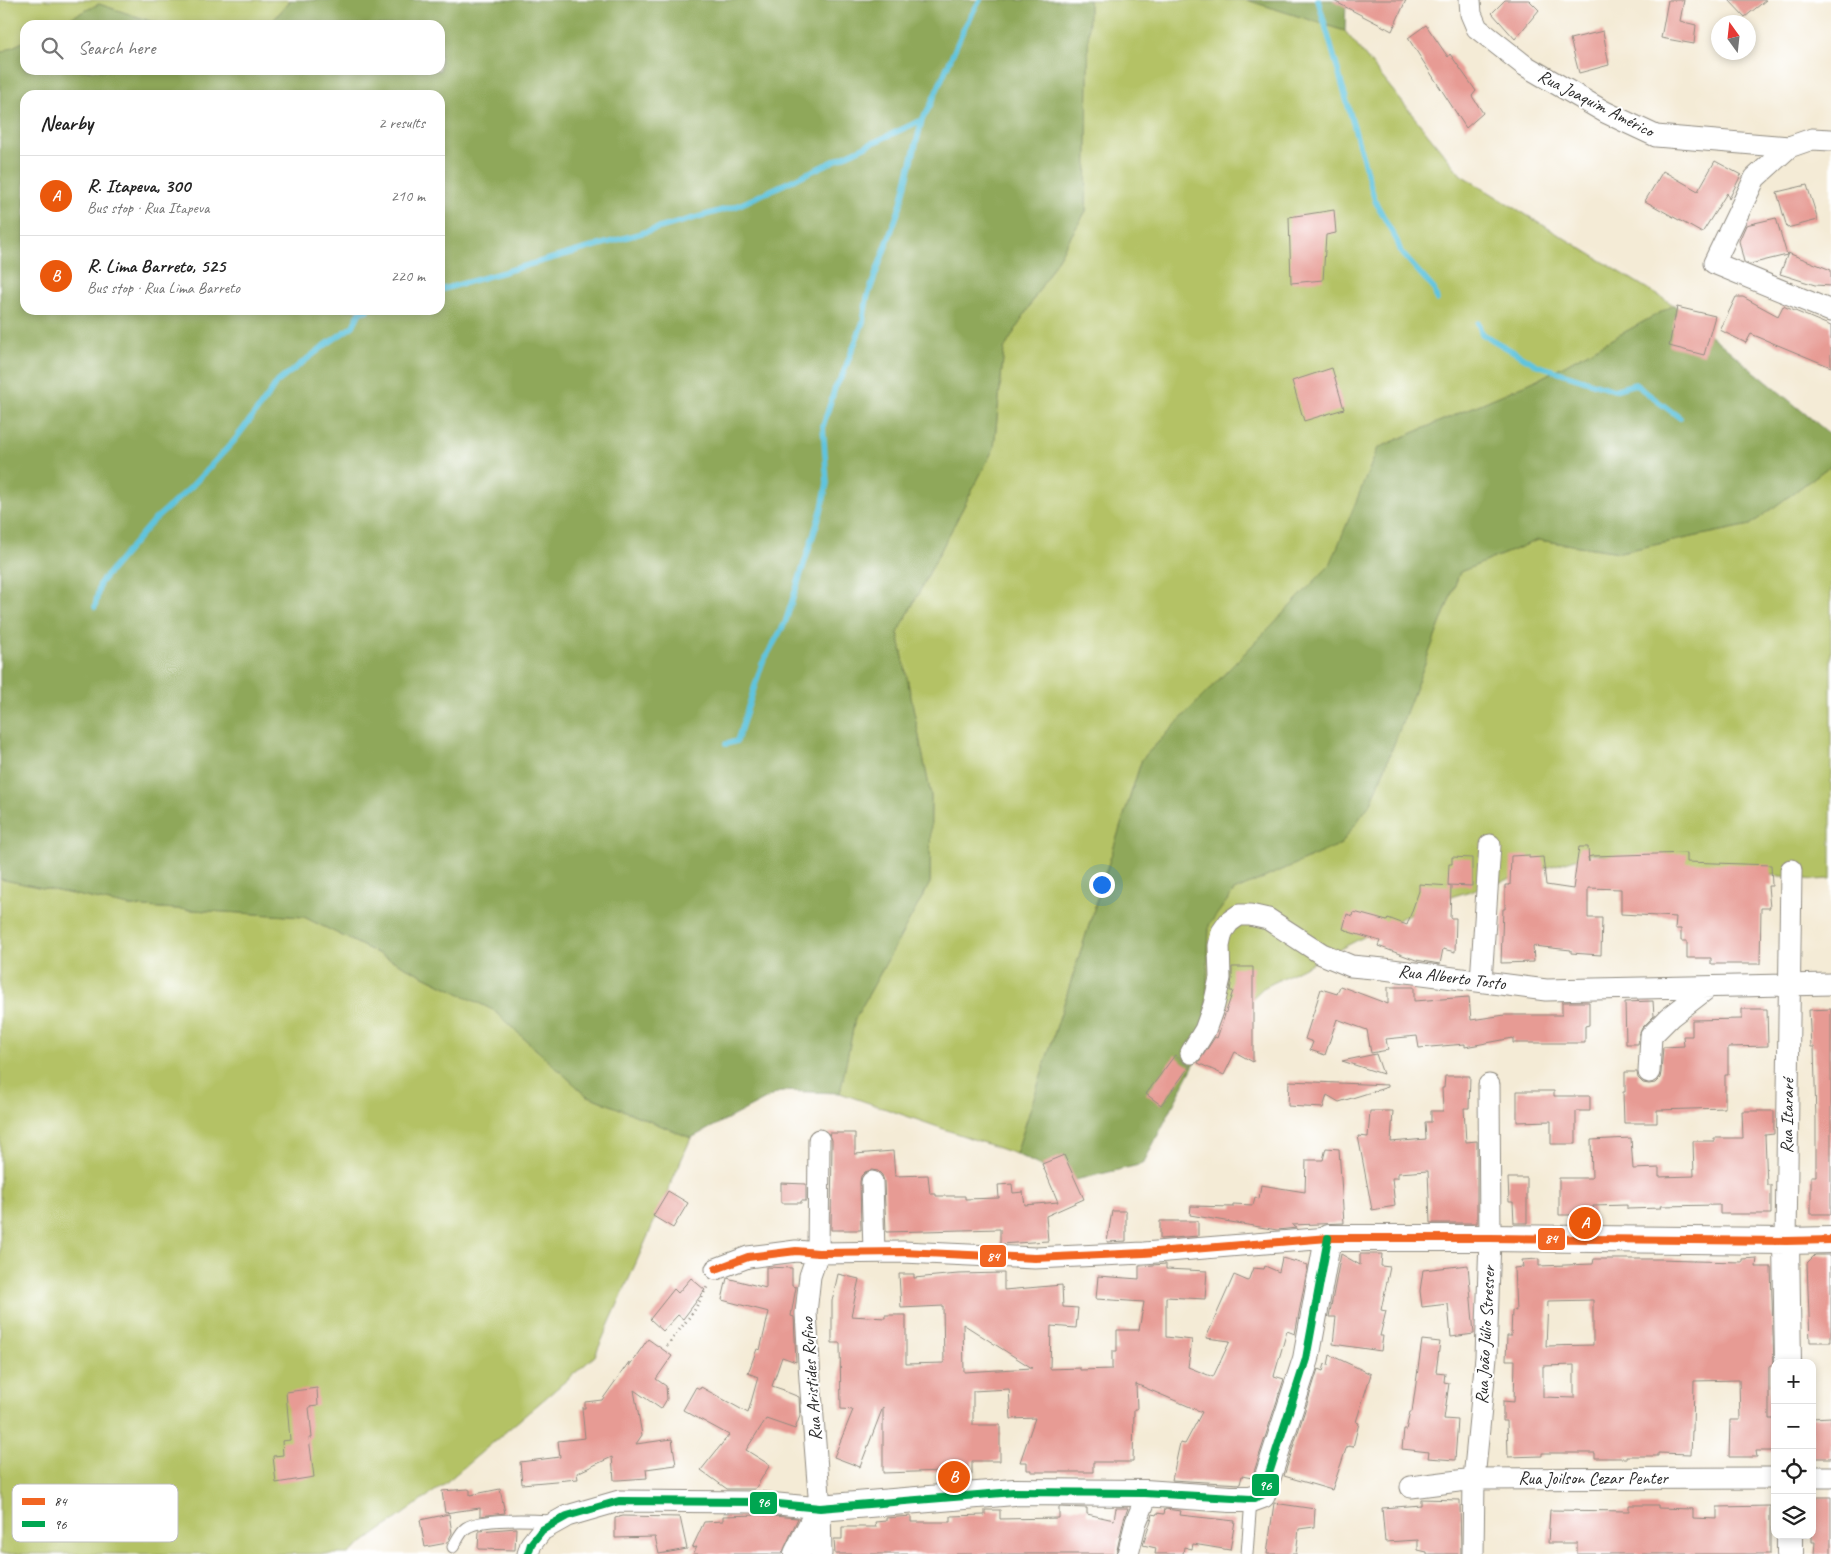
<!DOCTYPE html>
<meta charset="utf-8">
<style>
body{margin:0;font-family:Caveat,sans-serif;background:#f6f6f6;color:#222}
.controls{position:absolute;right:15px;bottom:15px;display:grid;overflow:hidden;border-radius:10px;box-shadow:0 2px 8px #0003}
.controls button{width:45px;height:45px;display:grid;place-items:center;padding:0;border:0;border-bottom:1px solid #e0e0e0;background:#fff;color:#222;font:25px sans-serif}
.compass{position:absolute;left:1711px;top:15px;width:45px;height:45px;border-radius:50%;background:#fff;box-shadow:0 2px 8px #0003;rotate:345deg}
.you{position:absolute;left:1101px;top:884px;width:18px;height:18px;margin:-12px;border:4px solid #fff;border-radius:50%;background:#1a73e8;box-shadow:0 0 0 8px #1a73e833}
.badge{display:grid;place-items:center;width:32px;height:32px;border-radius:50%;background:#ea580c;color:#fff;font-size:16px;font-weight:700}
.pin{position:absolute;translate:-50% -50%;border:2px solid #fff;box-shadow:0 1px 5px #0006}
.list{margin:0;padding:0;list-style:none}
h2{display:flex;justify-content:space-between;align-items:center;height:65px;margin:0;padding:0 20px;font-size:21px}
h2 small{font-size:16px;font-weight:400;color:#767676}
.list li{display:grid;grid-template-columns:32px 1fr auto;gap:15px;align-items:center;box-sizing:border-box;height:80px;padding:0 20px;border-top:1px solid #e0e0e0}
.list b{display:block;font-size:19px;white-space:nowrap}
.list p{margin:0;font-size:16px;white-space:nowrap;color:#767676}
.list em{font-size:16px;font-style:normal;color:#767676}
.icon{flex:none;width:28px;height:28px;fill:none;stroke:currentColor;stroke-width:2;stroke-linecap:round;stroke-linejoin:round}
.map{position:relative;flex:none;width:1831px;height:1554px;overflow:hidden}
.search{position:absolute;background:#fff;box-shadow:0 2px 8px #0003;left:20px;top:20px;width:425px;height:55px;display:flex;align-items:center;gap:12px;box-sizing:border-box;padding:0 18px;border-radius:15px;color:#767676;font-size:19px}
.panel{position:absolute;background:#fff;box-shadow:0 2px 8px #0003;left:20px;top:90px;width:425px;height:225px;border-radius:15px}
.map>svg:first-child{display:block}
.green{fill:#b4c265;stroke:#707648}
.forest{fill:#8fa85a;stroke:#5d6a42;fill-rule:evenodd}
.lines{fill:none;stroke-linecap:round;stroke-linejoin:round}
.stream{stroke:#60c4de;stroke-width:5.5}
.building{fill:#e79b94;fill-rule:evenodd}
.service-casing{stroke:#908b80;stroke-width:13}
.minor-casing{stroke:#908b80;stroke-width:23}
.tertiary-casing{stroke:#908b80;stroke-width:28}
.path{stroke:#908b80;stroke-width:3;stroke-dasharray:1 4;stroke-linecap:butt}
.service{stroke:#fff;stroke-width:11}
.minor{stroke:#fff;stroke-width:21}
.tertiary{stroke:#fff;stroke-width:26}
.bus-1-casing{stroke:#fff;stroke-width:11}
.bus-2-casing{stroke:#fff;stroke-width:11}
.bus-1{stroke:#f26522;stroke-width:8}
.bus-2{stroke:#00a651;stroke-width:8}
.labels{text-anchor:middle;stroke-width:4;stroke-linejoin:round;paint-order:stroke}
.street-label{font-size:18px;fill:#2b2b2b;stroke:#fff}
.key{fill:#fff;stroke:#bfbfbf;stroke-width:1}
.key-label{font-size:14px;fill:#2b2b2b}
.line-badge{stroke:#fff;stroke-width:2}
.badge-label{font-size:14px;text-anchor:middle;font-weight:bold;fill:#fff}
</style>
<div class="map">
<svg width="1831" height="1554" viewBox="0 0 1831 1554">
<rect width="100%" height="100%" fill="#fff"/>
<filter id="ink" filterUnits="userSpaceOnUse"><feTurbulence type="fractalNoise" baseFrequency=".02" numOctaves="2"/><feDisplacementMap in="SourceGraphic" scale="10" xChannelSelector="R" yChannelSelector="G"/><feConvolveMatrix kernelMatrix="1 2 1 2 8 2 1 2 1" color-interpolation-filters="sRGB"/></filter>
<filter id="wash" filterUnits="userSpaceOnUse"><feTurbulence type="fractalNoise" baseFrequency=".0096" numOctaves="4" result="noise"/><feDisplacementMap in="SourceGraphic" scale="20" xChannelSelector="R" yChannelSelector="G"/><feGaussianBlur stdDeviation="1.12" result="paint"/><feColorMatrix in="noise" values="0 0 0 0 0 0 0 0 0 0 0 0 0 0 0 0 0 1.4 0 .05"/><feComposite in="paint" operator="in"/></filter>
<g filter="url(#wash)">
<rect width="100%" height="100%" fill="#f4ebd6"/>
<!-- green -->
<path class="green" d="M0 0H291L269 25H162L99 4 56 25H25V41L0 53Z
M1089 0H1247L1345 31 1461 175 1674 305 1541 378 1378 448 1331 565 1142 759 1016 1154 840 1093 855 1019 930 883 931 796 898 633 994 448 1004 349 1086 211Z
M1831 465V879L1814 880 1592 854 1431 903 1263 988 1205 1043 1209 925 1234 891 1341 844 1372 801 1460 572 1538 540 1620 552 1750 525Z
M0 879 129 906 304 917 493 1010 586 1095 691 1138 595 1356 443 1485 348 1554H0Z"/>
<!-- forest -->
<path class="forest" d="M291 0H1089L1086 211 1004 349 994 448 898 633 931 796 930 883 855 1019 840 1093 781 1091 691 1138 586 1095 493 1010 304 917 129 906 0 879V53L25 41V70H440V25H269ZM25 95H440V310H25Z
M1247 0H1346L1345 31Z
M99 4 162 25H56Z
M1674 305 1831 435V465L1750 525 1620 552 1538 540 1460 572 1372 801 1341 844 1234 891 1209 925 1205 1043 1143 1164 1071 1181 1016 1154 1142 759 1330 565 1378 448 1541 378Z"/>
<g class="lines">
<!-- stream -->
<path class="stream" d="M1318 0 1375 201 1397 241 1401 252 1434 289 1437 300
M440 290 737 206 922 120
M1478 323 1482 334 1537 365 1614 390 1635 384 1680 418
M95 607 100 583 152 522 190 488 234 441 268 396 276 383 324 346 353 326 360 312 368 310
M726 744 737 741 762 664 785 623 822 508 827 483 823 426 835 388 843 374 863 322 867 298 900 207 922 120 930 106 965 26 980 0"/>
</g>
<g id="blocks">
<!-- building -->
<path class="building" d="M1332 0H1406L1392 31Z
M1505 0H1529L1539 10 1515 39 1492 13Z
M1668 0H1684L1680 21 1696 25 1694 44 1661 38Z
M1729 0H1766L1745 17Z
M1426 25 1448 57 1450 54 1476 91 1472 96 1483 113 1466 128 1408 38Z
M1603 31 1609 65 1579 73 1570 39Z
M1715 161 1741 175 1729 199 1727 193 1702 233 1645 201 1663 171 1698 191Z
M1807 185 1818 220 1787 228 1777 192Z
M1334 210 1336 233 1326 235 1323 280 1291 283 1289 217Z
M1776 218 1787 255 1750 264 1744 262 1739 241 1746 225Z
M1788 253 1831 270V286L1815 285 1780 274Z
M1736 297H1743L1778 316 1783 306 1831 326V367L1751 334 1746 343 1720 330Z
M1677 307 1715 316 1704 355 1669 346Z
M1332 368 1344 409 1304 421 1292 381Z
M1579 847H1588L1589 862 1588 857 1592 856 1687 853V862L1771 865 1772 886H1768L1770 908H1761L1760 964H1711V958H1687V941H1681V929H1675L1676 917 1621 914V889L1588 888V918H1602L1601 955 1571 953V950L1533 946 1534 962 1501 963 1503 909H1505V885H1510L1511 856 1529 855V858L1543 857 1546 885 1573 889Z
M1452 857 1472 858V886L1448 885 1449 864H1452Z
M1419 884 1451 886 1450 918H1456L1455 952 1443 949 1440 964 1416 960 1378 946 1380 941 1349 932V931L1343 929 1347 914 1353 916 1354 912 1387 921 1388 918 1407 925 1419 891Z
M1232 967H1253V1062L1235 1052 1224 1075 1198 1063 1215 1037 1217 1038 1233 991H1230L1232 978Z
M1340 986 1388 1004V987H1414V1001L1469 997 1471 1020 1505 1015H1562V1002H1589V1025L1585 1026V1043H1513V1038L1465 1047V1044L1419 1048 1417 1036 1386 1039 1388 1050 1371 1053 1367 1030 1337 1019 1325 1055 1310 1050 1313 1042 1305 1039 1321 989 1337 994Z
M1653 1001 1654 1016 1642 1028 1639 1035 1638 1044H1626L1625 1002Z
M1742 1009H1767L1768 1046 1728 1047V1075H1725V1108L1657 1110V1123H1624L1623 1092H1625V1072H1637L1638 1078 1643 1083 1649 1084 1655 1083 1660 1078 1661 1073 1663 1047 1684 1046 1683 1036H1692V1020L1742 1019Z
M1831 1009V1214H1811V1176H1816V1120L1814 1047H1811L1809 1010Z
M1376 1054 1383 1074 1342 1061Z
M1175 1055 1184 1063 1190 1066 1161 1105 1146 1094Z
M1445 1076H1470L1469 1108H1464L1466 1142 1477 1141V1223H1430L1428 1171 1398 1173V1178H1392L1395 1206 1372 1210 1358 1136 1368 1137 1370 1111H1393L1391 1142 1426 1139 1425 1122H1431V1111H1443L1442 1088H1444Z
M1289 1081 1388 1085V1087L1339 1102 1327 1095 1323 1108 1288 1106Z
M1517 1091H1554V1096H1590V1111H1576V1144H1551V1121L1517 1122Z
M1742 1111H1774V1134L1765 1135 1767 1185H1771V1214H1720V1205L1660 1206 1661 1208 1627 1209V1205L1593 1206V1215H1559V1178H1592L1591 1140 1631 1138 1633 1169 1659 1168V1177L1694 1176 1693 1141H1714V1138H1743Z
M829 1133H855V1154L893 1151 895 1176 928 1175 930 1194H936V1196H965V1199L999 1198 998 1185 1012 1184 1013 1193 1023 1192 1025 1205 1058 1202 1042 1164 1064 1155 1084 1199 1046 1216 1048 1241 1000 1244V1229L886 1232 884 1181 882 1175 878 1171 871 1170 865 1172 861 1176 860 1182 861 1230H831L832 1140Z
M1326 1148 1339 1149 1344 1223 1292 1225 1297 1228 1277 1230 1190 1215 1191 1206 1233 1207V1204L1253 1205 1255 1197 1259 1199 1261 1185 1305 1192 1306 1160H1323Z
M1508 1178H1527V1223H1514L1513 1202H1509Z
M781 1183 806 1184V1201H801V1203H781Z
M668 1191 688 1203 673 1228 653 1216Z
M1112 1211H1126V1241L1107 1242Z
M1160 1221H1198V1236L1160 1239Z
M1341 1254 1360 1265V1254H1382L1381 1266 1390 1267 1381 1310 1386 1311 1380 1336H1383L1381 1351 1333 1344 1336 1317H1329Z
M1815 1255H1831V1342H1810L1807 1263Z
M1282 1258 1308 1265 1296 1329 1295 1334 1287 1331 1274 1376 1284 1379 1252 1478 1242 1476 1240 1484 1172 1480 1180 1443 1185 1444 1202 1412 1136 1384 1137 1409H1134L1133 1462H1093V1472H1031V1470H1027V1462H1020L1035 1418 1011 1419 1009 1389 973 1391V1425H1000V1461H972V1475H945V1471L883 1473V1407L860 1467 834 1457 853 1410 841 1409 840 1343H832V1301L838 1274 859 1279 851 1316 885 1318V1315H906V1364L944 1363 943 1306 901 1308 899 1274H914V1278L958 1274 1004 1273V1290L1062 1285 1063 1307 1078 1308 1076 1328 1051 1326 1050 1369 1080 1368V1370L1112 1369V1351H1117V1330H1139L1144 1302 1096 1299 1098 1276 1139 1279V1266L1166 1264V1269L1207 1271 1205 1299 1166 1297V1337L1192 1340 1188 1367 1213 1377 1230 1341 1206 1338 1234 1275 1248 1281 1253 1268 1264 1269 1265 1266 1279 1272ZM963 1324 1032 1368 964 1372Z
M1757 1258 1756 1267H1771L1774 1366H1769V1419H1775V1451H1756L1757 1457H1729L1730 1420H1740L1739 1380 1694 1381 1693 1431H1692L1691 1454 1658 1453V1456H1626V1458H1595V1453H1542V1456L1508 1457 1507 1421H1503V1401L1514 1402 1515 1360H1506L1507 1336H1511L1512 1310 1516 1311 1514 1268 1523 1267 1522 1260 1539 1259V1266L1593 1264 1594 1259H1660L1694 1260V1261L1742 1262V1259ZM1593 1300V1345L1546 1346 1548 1301ZM1574 1365V1398L1543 1397V1366Z
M1468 1265 1474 1334 1451 1337 1448 1304 1422 1307 1420 1291 1423 1270Z
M766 1267 792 1268V1286L796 1287 791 1316 794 1317 796 1362 782 1357 772 1386 784 1390V1391L799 1397 800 1416 795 1429 766 1419 746 1450 770 1465 755 1489H727L701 1470 729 1435 683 1410 696 1387 700 1389 701 1387 748 1413 758 1377 748 1373 757 1349 760 1350 769 1312 722 1300 727 1278 766 1288Z
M691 1278 705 1290 683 1319 678 1315 663 1331 650 1319 674 1289 678 1293Z
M648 1339 672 1356 656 1379 666 1386 667 1399 661 1409 634 1390 642 1435 636 1444 672 1439 676 1465 646 1469 647 1478 618 1480H614L612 1457 577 1473 578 1479 522 1484 520 1462 560 1457 558 1441 585 1438 582 1408H585V1402L602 1400 629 1362V1366Z
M1422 1340 1440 1342 1436 1372 1445 1373 1444 1382 1449 1383 1444 1419 1458 1420 1455 1460 1428 1458 1429 1452 1402 1449 1404 1430H1406L1410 1412H1412Z
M1330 1355 1371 1374 1356 1422 1359 1423 1353 1447 1348 1446 1346 1449 1332 1490 1284 1476 1318 1369 1323 1371 1325 1364 1328 1365Z
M317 1388 318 1406 309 1407 312 1438H309L314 1477 276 1483 273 1456 283 1455 282 1441 290 1440 286 1392Z
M1831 1417V1458H1812V1418Z
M468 1489 470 1490V1495L500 1489 505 1513 480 1516V1508L445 1513 442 1491Z
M1812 1497H1831V1554H1814L1815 1542H1812Z
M1421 1499 1460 1500 1461 1554H1427V1552L1418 1550V1540L1385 1542 1382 1508 1421 1505Z
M1274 1503 1315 1509 1314 1527 1299 1529 1296 1554H1267Z
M1629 1505H1658V1508L1693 1509V1518L1717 1519V1507L1770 1506V1554H1577V1543H1548L1550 1510 1629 1511Z
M1059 1507 1087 1508V1514L1114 1520 1116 1508H1128L1124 1519 1116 1554H835L834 1539H842V1527H876L875 1522 886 1521V1518L911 1516V1522H951V1516L985 1515V1510H1000V1519L1059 1518Z
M1165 1509 1181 1511 1180 1515 1235 1521 1230 1550 1193 1544 1192 1549 1184 1547 1183 1554H1155L1156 1548 1143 1545 1153 1514 1156 1515 1157 1513 1164 1514Z
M449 1514 452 1533 447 1543 425 1547 420 1520Z
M760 1515 798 1518 782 1554H693L697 1547 692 1548 704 1522 723 1521V1516Z
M623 1516 680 1517 687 1549 659 1554 655 1537 615 1538V1518Z
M516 1528 515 1550 478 1549 479 1531Z"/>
</g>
</g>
<g filter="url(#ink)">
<use href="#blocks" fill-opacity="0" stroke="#908b80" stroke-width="1"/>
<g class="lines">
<!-- service casing -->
<g class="service-casing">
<path id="service" d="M453 1547C457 1541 460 1532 466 1528 481 1518 532 1520 551 1521
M1247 1554 1251 1499"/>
</g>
<!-- minor casing -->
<g class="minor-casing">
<path id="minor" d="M1470 0 1471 14 1477 28 1524 65 1605 112 1626 122 1656 136 1789 147
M1831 140 1812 139 1789 147 1755 178 1714 263 1831 311
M1481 981 1490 845
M1191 1053 1205 1030 1214 1005 1220 978 1219 946 1222 932 1229 922 1239 915H1250L1268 919 1322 954 1351 966 1384 969 1546 990 1831 984
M1649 1072 1651 1036 1670 1017 1709 987
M819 1140 818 1253 810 1276 806 1313 810 1379 820 1508 821 1554
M872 1182 874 1252
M1786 1241 1791 870
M716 1269 748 1257 796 1251 818 1253 903 1252 1035 1258 1144 1253 1328 1238
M1812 1477H1831
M1411 1487 1474 1479 1775 1478
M528 1554 531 1544 542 1530 567 1516 619 1501 757 1502 820 1508
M1128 1554 1136 1522 1148 1493
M1473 1554 1474 1479 1486 1357 1490 1238 1489 1085"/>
</g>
<!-- tertiary casing -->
<g class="tertiary-casing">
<path id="tertiary" d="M1786 1241 1788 1363
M797 1554 820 1508 1014 1492 1145 1493 1230 1499H1251L1262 1495 1306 1359 1328 1238H1490L1786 1241 1831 1240
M1790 1554V1535"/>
</g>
<!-- path -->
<path class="path" d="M667 1346 694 1311 708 1285"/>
<!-- service -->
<use href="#service" class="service"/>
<!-- minor -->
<use href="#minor" class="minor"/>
<!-- tertiary -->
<use href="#tertiary" class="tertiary"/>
<!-- bus-1 casing -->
<g class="bus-1-casing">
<path id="bus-1" d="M716 1269 748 1257 796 1251 818 1253 903 1252 1035 1258 1144 1253 1328 1238H1490L1786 1241 1831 1240"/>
</g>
<!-- bus-2 casing -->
<g class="bus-2-casing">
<path id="bus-2" d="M528 1554 531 1544 542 1530 567 1516 619 1501 757 1502 820 1508 1014 1492 1145 1493 1251 1499 1262 1495 1306 1359 1328 1238"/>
</g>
<!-- bus-1 -->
<use href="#bus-1" class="bus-1"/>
<!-- bus-2 -->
<use href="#bus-2" class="bus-2"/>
</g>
</g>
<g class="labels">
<!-- street labels -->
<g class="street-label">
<text transform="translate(1596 103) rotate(27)" y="6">Rua Joaquim Américo</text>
<text transform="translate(1452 977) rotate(7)" y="6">Rua Alberto Tosto</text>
<text transform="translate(1787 1116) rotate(-89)" y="6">Rua Itararé</text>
<text transform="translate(1485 1335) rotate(-87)" y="6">Rua João Júlio Stresser</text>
<text transform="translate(811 1379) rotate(-94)" y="6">Rua Aristides Rufino</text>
<text x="1593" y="1484">Rua Joilson Cezar Penter</text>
</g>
</g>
<!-- legend -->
<rect x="12" y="1484" width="166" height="58" rx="8" class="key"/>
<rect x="22" y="1498" width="23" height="7" fill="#f26522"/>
<rect x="22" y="1521" width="23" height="6" fill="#00a651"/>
<g class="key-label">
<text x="54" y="1506">84</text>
<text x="54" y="1529">96</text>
</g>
<g class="line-badge">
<rect x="1537" y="1227" width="29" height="24" rx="5" fill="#f26522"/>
<rect x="979" y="1244" width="28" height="24" rx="5" fill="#f26522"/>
<rect x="1251" y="1473" width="29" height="24" rx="5" fill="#00a651"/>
<rect x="749" y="1491" width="29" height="24" rx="5" fill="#00a651"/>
</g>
<g class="badge-label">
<text x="1551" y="1243">84</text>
<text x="993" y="1261">84</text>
<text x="1265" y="1490">96</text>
<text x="763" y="1507">96</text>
</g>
</svg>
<div class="controls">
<button>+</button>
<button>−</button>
<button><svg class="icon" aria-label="locate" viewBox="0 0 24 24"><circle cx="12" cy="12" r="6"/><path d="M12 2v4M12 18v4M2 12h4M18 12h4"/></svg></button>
<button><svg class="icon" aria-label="layers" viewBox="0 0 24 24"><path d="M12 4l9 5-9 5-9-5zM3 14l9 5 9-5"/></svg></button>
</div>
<svg class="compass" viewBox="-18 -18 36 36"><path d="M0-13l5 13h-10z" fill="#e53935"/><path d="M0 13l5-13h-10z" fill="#767676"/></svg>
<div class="you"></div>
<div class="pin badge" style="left:1585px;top:1223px">A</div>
<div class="pin badge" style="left:954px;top:1477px">B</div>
<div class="search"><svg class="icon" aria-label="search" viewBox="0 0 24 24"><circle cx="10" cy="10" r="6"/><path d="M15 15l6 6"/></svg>Search here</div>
<section class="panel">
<h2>Nearby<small>2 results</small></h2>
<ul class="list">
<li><span class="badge">A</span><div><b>R. Itapeva, 300</b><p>Bus stop · Rua Itapeva</p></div><em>210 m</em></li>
<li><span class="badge">B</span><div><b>R. Lima Barreto, 525</b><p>Bus stop · Rua Lima Barreto</p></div><em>220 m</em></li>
</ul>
</section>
</div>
